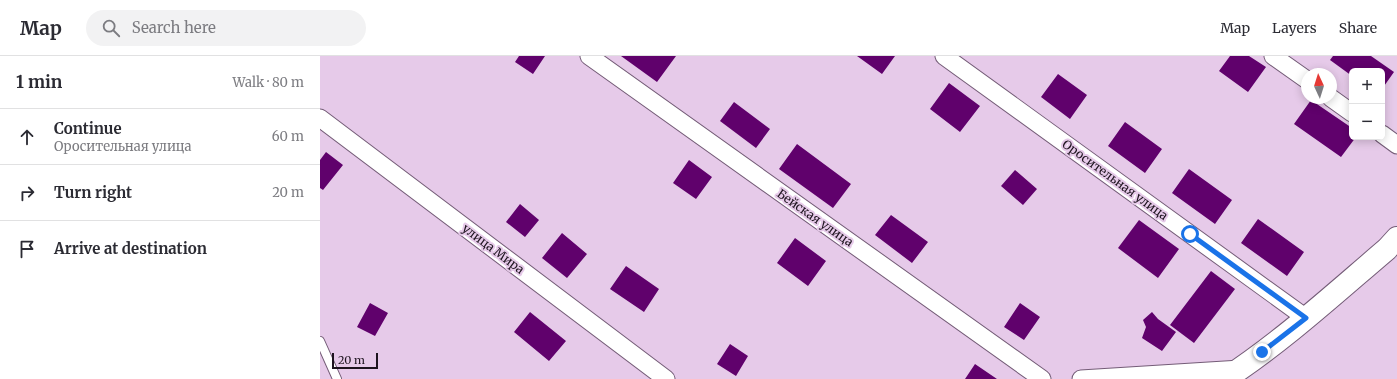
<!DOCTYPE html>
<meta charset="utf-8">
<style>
body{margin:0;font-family:Merriweather,serif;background:#f2f2f3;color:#2b2b33}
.controls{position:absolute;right:12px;top:12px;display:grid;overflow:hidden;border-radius:6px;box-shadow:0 2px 10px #0003}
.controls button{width:36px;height:36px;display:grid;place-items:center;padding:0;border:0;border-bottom:1px solid #e1e1e2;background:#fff;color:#2b2b33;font:20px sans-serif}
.compass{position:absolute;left:981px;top:12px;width:36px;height:36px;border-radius:50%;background:#fff;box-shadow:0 2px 10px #0003;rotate:356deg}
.scale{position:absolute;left:12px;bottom:10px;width:46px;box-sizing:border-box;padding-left:4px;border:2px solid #1d131e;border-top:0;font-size:11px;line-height:14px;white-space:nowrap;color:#1d131e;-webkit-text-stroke:3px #e6cae9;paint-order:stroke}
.stop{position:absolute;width:12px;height:12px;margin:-9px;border:3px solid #1a73e8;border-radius:50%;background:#fff}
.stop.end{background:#1a73e8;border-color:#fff;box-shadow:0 1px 4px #0008}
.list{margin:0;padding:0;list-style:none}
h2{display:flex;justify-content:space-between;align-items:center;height:52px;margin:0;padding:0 16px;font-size:17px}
h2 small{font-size:13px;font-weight:400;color:#7c7c81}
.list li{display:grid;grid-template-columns:26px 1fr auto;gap:12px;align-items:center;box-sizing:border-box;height:56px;padding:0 16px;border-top:1px solid #e1e1e2}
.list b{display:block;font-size:15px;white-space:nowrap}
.list p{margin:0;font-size:13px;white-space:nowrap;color:#7c7c81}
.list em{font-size:13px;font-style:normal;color:#7c7c81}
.icon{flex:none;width:22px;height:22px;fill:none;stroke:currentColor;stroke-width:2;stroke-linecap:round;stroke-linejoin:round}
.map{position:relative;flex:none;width:1077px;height:323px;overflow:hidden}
header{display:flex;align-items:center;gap:24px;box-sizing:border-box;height:56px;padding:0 20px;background:#fff;border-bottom:1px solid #e1e1e2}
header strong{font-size:19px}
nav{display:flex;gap:22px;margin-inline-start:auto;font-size:14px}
.search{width:280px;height:36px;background:#f2f2f3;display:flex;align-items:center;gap:10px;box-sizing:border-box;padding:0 14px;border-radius:22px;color:#7c7c81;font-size:15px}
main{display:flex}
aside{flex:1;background:#fff}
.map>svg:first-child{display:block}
.building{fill:#60016c}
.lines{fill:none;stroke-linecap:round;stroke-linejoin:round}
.lane-casing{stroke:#745c77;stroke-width:10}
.street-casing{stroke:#745c77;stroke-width:19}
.secondary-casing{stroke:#745c77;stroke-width:24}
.lane{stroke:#fff;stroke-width:8}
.street{stroke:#fff;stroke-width:17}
.secondary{stroke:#fff;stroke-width:22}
.route{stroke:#1a73e8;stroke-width:5}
.labels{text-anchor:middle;stroke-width:4;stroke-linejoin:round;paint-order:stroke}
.street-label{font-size:12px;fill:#1d131e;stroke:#e6cae9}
</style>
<header>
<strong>Map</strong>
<div class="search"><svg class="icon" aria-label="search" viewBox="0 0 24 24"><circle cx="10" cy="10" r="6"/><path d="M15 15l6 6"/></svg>Search here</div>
<nav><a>Map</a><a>Layers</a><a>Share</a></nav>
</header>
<main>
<aside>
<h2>1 min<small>Walk · 80 m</small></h2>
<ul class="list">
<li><svg class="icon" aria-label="ahead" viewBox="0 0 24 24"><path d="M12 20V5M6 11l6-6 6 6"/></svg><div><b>Continue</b><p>Оросительная улица</p></div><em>60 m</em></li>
<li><svg class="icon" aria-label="right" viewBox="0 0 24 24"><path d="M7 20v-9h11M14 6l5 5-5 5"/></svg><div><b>Turn right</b></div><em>20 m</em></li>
<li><svg class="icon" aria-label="arrive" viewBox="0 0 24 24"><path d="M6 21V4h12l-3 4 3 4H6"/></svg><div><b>Arrive at destination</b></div></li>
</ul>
</aside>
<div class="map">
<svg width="1077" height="323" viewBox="0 0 1077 323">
<rect width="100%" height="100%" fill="#e6cae9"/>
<!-- building -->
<path class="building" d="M199 0H225L213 18 195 6Z
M301 0H356L337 26Z
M537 0H575L562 18Z
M910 0H929L946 11 928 36 899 15Z
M1013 0H1051L1074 16 1062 33V15H1032V20L1010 4Z
M738 18 767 39 750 63 721 41Z
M629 27 660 50 640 76 610 53Z
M991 44 1032 72V81H1036L1021 101 974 68Z
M414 46 450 73 436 92 400 65Z
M805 66 842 93 825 117 788 90Z
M477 88 531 128 513 152 459 113Z
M6 96 23 109 3 134 0 132V104Z
M369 104 392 121 376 143 353 127Z
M869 113 912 144 895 168 852 137Z
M695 114 717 133 703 149 681 130Z
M200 148 219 164 205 181 186 166Z
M571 159 608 186 592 207 555 179Z
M938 163 984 196 967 220 921 187Z
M819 164 859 193 838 222 798 192Z
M242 177 267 198 247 222 222 202Z
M475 182 506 205 488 230 457 207Z
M306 210 339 233 324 256 290 233Z
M891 215 915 233 874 287 850 269Z
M50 247 68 257 55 280 37 271Z
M700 247 720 261 704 284 684 271Z
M210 256 246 285 229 305 194 276Z
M832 256 838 263 856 276 842 295 822 282 826 271 823 264Z
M410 288 428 300 416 320 397 308Z
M655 308 677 323H645Z"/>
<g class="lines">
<!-- lane casing -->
<g class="lane-casing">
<path id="lane" d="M0 285 17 323"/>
</g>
<!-- street casing -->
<g class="street-casing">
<path id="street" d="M269 0 722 323
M624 0 986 262
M953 0 987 24
M1011 42 1032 57
M0 62 346 323
M1062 78 1077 89
M761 323 921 313"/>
</g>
<!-- secondary casing -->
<g class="secondary-casing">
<path id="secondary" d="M905 323C963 285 1014 238 1067 193L1077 182"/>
</g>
<!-- lane -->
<use href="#lane" class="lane"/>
<!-- street -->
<use href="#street" class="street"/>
<!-- secondary -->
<use href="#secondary" class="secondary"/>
</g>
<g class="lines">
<!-- route -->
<path class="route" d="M870 178 986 262 942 296"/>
</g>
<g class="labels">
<!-- street labels -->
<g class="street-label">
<text transform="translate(795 124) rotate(36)" y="4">Оросительная улица</text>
<text transform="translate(495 162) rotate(35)" y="4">Бейская улица</text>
<text transform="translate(173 193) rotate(37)" y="4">улица Мира</text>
</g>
</g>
</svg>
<div class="controls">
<button>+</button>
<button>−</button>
</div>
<svg class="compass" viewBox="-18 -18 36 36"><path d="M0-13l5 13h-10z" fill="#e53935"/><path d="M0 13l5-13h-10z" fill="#7c7c81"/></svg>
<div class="scale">20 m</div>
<div class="stop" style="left:870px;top:178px"></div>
<div class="stop end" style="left:942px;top:296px"></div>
</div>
</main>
